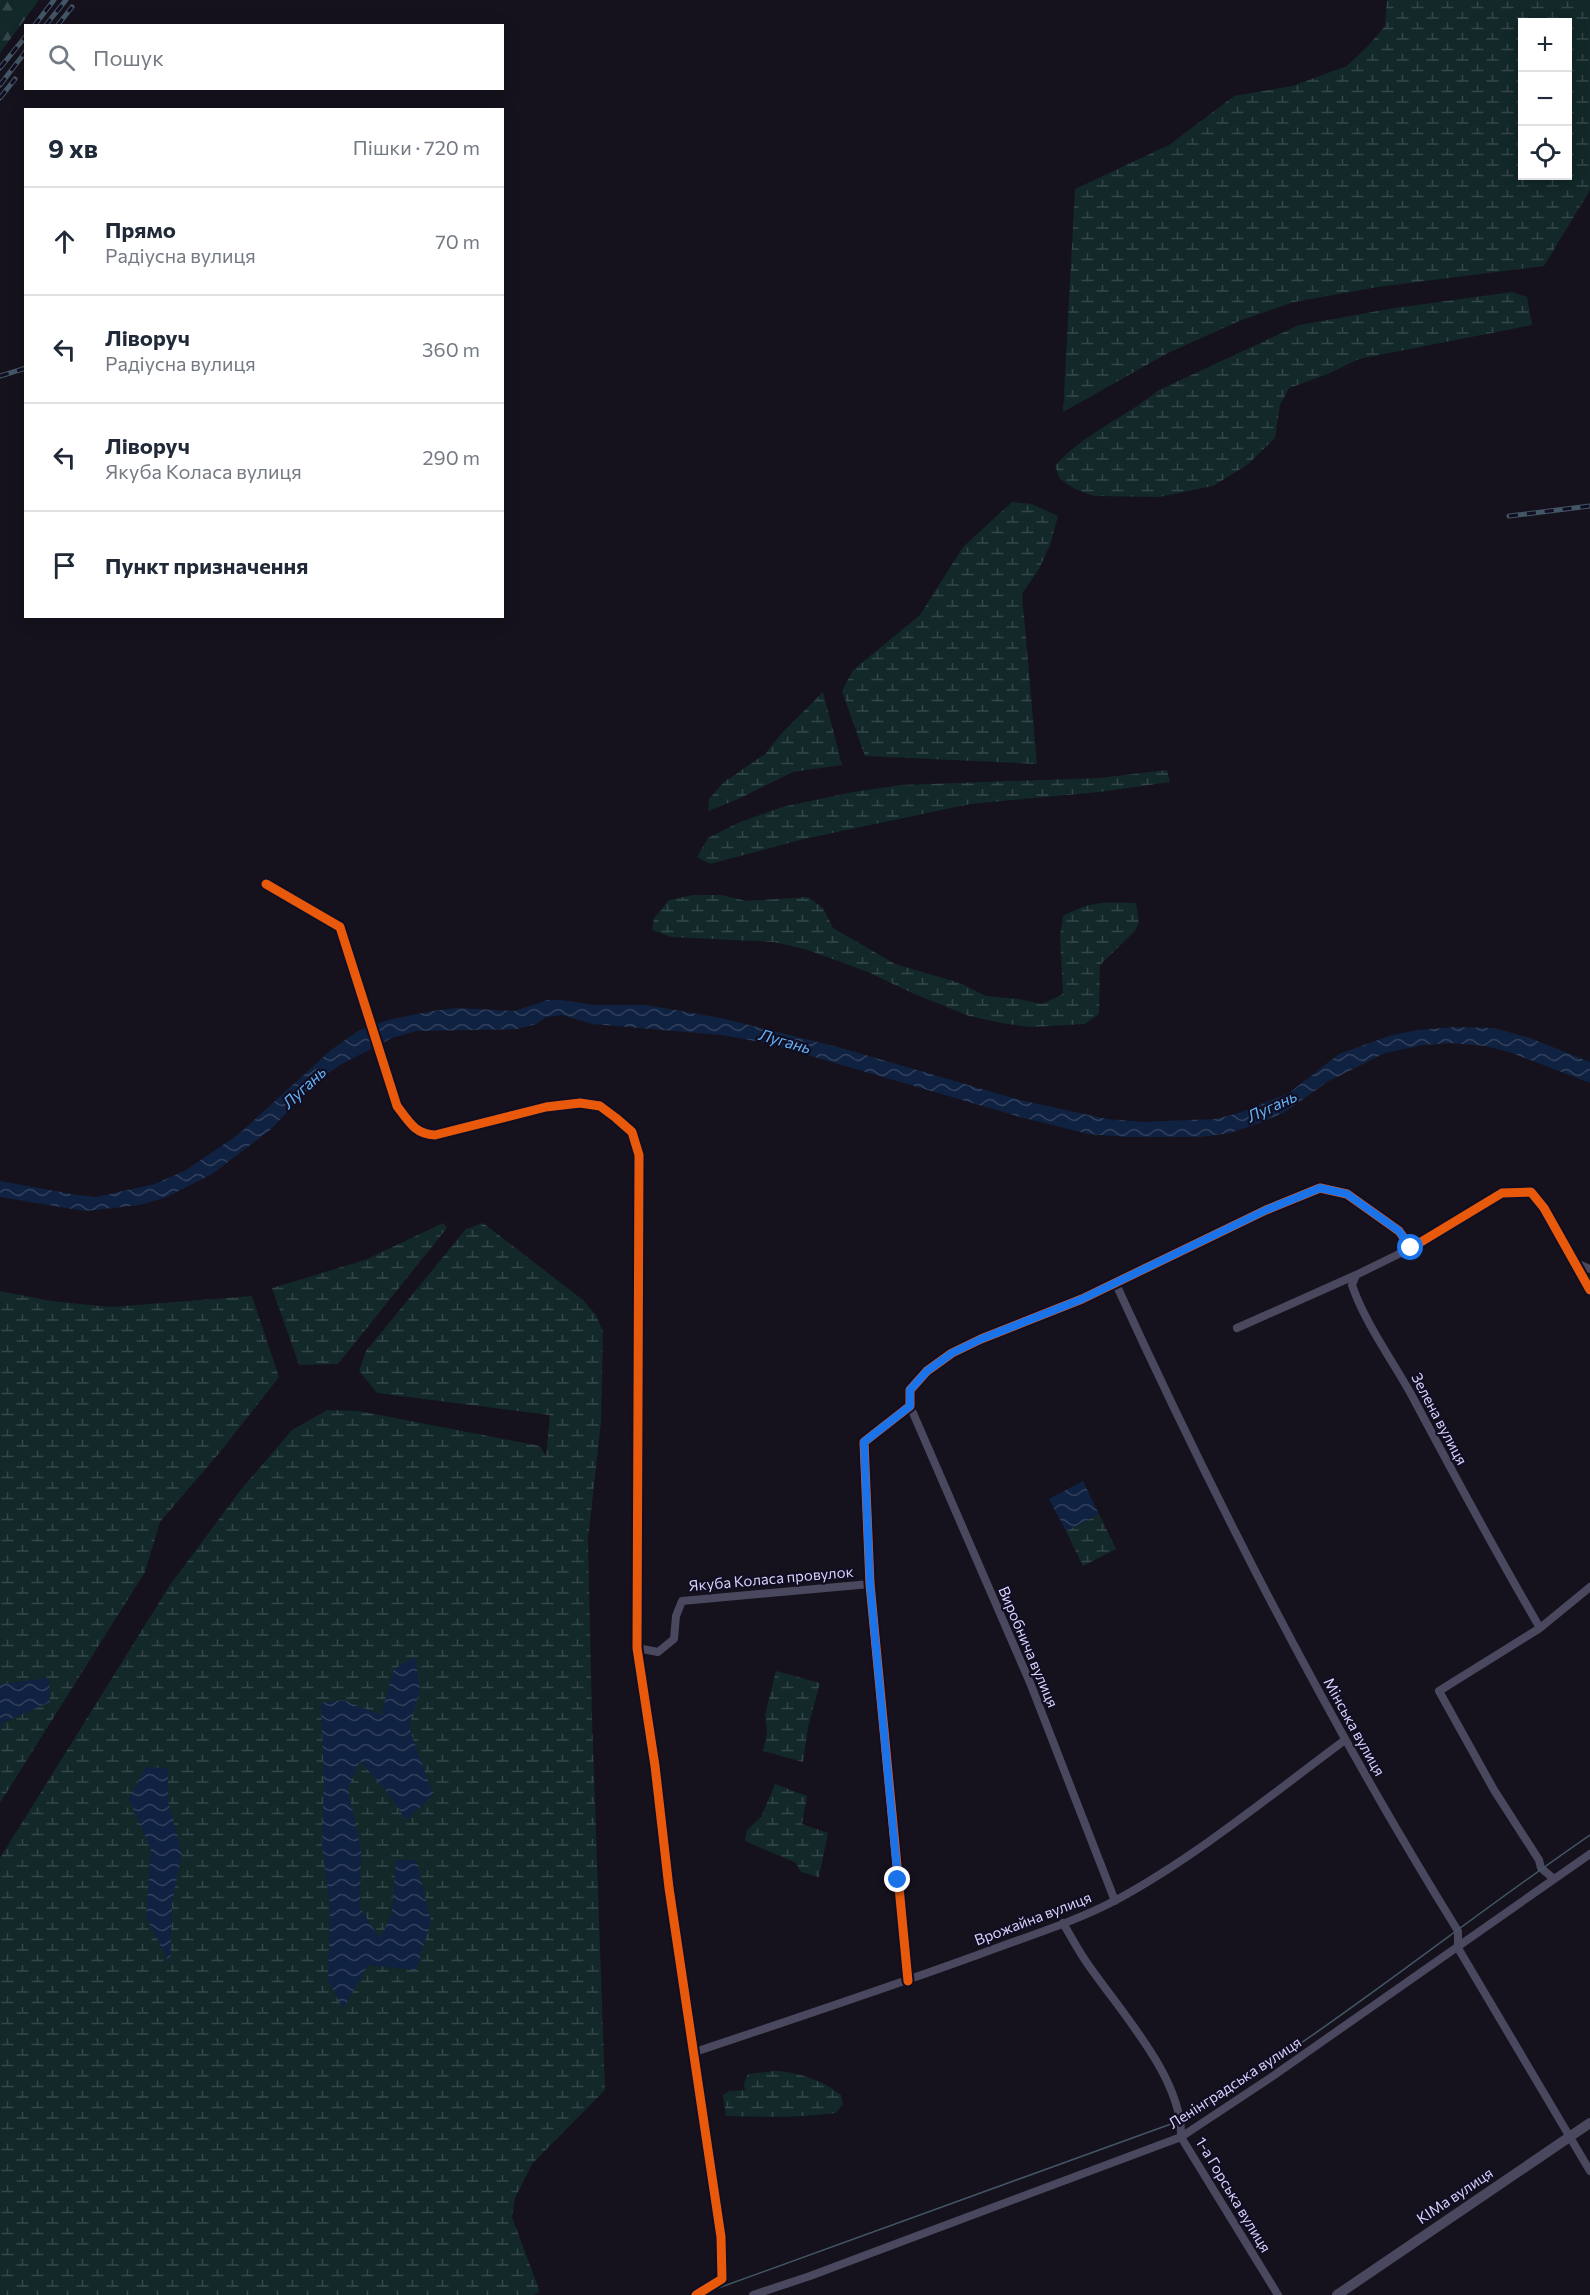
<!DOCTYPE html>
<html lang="uk">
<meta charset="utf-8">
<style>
body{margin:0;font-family:Commissioner,sans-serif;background:#f6f6f7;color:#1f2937}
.controls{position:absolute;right:18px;top:18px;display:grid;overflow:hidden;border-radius:0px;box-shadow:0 3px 15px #0003}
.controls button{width:54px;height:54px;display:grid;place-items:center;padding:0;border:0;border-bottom:2px solid #e0e1e3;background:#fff;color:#1f2937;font:30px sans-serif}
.stop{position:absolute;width:18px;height:18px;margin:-14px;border:4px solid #1a73e8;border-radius:50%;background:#fff}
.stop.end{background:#1a73e8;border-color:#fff;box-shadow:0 2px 6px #0008}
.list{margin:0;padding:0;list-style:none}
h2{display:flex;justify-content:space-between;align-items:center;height:78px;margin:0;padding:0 24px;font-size:26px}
h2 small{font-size:20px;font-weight:400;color:#747a83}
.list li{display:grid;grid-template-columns:39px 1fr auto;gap:18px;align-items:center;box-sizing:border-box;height:108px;padding:0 24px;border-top:2px solid #e0e1e3}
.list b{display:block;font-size:22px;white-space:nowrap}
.list p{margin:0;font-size:20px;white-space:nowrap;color:#747a83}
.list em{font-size:20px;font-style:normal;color:#747a83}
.icon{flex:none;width:33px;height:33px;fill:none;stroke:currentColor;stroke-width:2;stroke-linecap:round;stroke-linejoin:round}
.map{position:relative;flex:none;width:1590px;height:2295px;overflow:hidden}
.search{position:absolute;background:#fff;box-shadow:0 3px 15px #0003;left:24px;top:24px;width:480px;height:66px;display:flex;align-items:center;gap:15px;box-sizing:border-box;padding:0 21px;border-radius:0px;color:#747a83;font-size:22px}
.panel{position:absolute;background:#fff;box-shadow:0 3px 15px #0003;left:24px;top:108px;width:480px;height:510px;border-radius:0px}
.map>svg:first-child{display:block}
.forest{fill:url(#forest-firs)}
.wetland{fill:url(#wetland-marsh);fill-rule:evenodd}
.water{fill:url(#water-waves)}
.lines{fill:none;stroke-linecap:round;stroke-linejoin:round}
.minor{stroke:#49485e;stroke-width:8}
.tertiary{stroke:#49485e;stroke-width:10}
.tram{stroke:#435666;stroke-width:1.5}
.rail-casing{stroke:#435666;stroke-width:5}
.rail{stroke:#120e22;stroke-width:3;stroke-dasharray:9;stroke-linecap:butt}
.cycleway-casing{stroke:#120e22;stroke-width:13}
.cycleway{stroke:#e8590c;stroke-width:9}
.route{stroke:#1a73e8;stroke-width:8}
.labels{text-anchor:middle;stroke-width:4.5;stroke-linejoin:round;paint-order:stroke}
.street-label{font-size:15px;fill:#d6d1fd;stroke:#120e22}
.water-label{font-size:16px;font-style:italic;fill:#63b3f9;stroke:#120e22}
</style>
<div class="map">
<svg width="1590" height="2295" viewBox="0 0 1590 2295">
<defs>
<pattern id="forest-firs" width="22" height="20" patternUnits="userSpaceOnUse" patternTransform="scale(1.5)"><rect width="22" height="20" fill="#122829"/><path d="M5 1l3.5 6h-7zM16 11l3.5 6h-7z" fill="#344649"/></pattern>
<pattern id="wetland-marsh" width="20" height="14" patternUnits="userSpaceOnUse" patternTransform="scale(1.5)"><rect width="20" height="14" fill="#122829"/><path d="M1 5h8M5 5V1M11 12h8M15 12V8" fill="none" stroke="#344649"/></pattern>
<pattern id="water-waves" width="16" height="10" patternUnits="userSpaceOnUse" patternTransform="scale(1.5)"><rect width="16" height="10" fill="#102241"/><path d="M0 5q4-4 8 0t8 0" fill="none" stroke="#32415d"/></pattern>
</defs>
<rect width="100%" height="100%" fill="#15121d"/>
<!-- forest -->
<path class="forest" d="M0 0H39L0 53Z"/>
<!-- wetland -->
<path class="wetland" d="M1387 0H1590V190L1544 266 1378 287 1294 302 1239 321 1168 353 1063 412 1075 189 1169 145 1234 96 1292 86 1347 66 1368 46 1385 26ZM1522 22H1568V176H1522Z
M1512 292 1527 297 1532 325 1359 359 1328 374 1289 388 1280 405 1275 438 1247 465 1213 486 1159 497 1094 496 1075 489 1060 479 1055 466C1080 436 1127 416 1159 390L1299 325 1395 308Z
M1012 502 1032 504 1058 516 1050 545 1039 569 1022 594 1037 764 865 756 842 691 853 670 920 615 963 547Z
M823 692 842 765 793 772 738 799 708 811 709 799 724 782 765 754 782 733Z
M1167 770 1170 782 1099 792 970 804 804 839 710 864 697 857 708 838 740 822 782 807 853 792 901 785 1099 778Z
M693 895H721L746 901 808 897 823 908 833 928 895 964 960 983 986 996 1019 999 1042 1004 1063 994 1060 937 1063 916C1090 901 1106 902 1136 903L1139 922 1135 931 1100 965 1099 1014 1085 1024 1030 1027 1001 1023 969 1016 912 993 868 972 808 950 774 942 671 937 652 930 654 918 669 900Z
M443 1223 447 1228 338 1364 299 1365 272 1288 365 1260Z
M483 1223 583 1300 596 1315 603 1332 601 1422 588 1539 592 1719 605 2090 532 2164 515 2198 512 2217 540 2292 534 2295H0V1858L170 1585 239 1492 292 1430 327 1410 359 1411 540 1446 546 1456 550 1415 377 1393 359 1371 366 1351 466 1229Z
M0 1291 51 1301 110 1307 252 1296 279 1377 221 1451 160 1522 145 1572 0 1803Z
M1099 1514 1116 1549 1083 1566 1066 1531Z
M776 1671 820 1683 808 1727 803 1762 763 1751 767 1733 765 1715Z
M775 1784 807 1796 802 1824 828 1833 819 1877 801 1872 796 1863 745 1841 747 1830 761 1817Z
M774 2071C796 2071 824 2081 841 2095L843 2104 836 2113C799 2118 763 2117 726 2116L723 2095 729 2091 745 2090 744 2083 748 2074Z"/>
<!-- water -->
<path class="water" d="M548 1000H561L595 1005H646L721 1018 838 1047 1020 1100 1107 1119 1145 1122 1188 1120 1215 1119 1236 1114 1289 1093 1339 1054 1392 1035 1418 1030 1455 1027 1494 1028 1530 1038 1590 1062V1083L1512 1053 1486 1046 1450 1043 1423 1045 1385 1053 1327 1082 1285 1112 1257 1124 1230 1133 1200 1137H1127L1088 1134 1024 1118 766 1043 722 1035 592 1024 562 1015 546 1017 536 1024 517 1029 416 1031 392 1038 340 1065 316 1082 269 1131 212 1174 167 1197 140 1205 85 1211 0 1197V1181L77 1195 96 1197 155 1184 186 1170 239 1134 331 1050 358 1031 388 1020 432 1011 458 1008 514 1011Z
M1083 1481 1099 1514 1066 1531 1049 1499Z
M415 1657 420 1689 409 1727 433 1795 406 1820 387 1792 360 1761 348 1789 361 1850 360 1908 380 1939 392 1913 396 1860H416L431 1922 416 1970 368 1965 343 2009 328 1980 330 1905 322 1845 324 1781 321 1703 343 1700 381 1715 394 1669Z
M49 1678 50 1702 2 1723 0 1733V1684Z
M146 1767 168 1768V1801L182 1853 172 1903 170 1964 146 1917 151 1849 129 1799Z"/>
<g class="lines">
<!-- minor -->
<path class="minor" d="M266 884 340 927 397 1106C409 1122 415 1134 435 1135L546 1107 580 1103 600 1106 616 1118 632 1132 639 1155 637 1648 655 1766 669 1888 721 2237 722 2279 696 2295
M1411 1248 1356 1275 1352 1285C1364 1321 1392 1360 1411 1394 1453 1473 1495 1551 1540 1628L1439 1691 1494 1790 1539 1860 1541 1868 1554 1879
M1574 1262 1590 1269
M1115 1282C1217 1505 1329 1723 1458 1931V1948L1590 2171
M1237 1328 1356 1275
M910 1406 1031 1685 1115 1901
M1540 1628 1590 1587
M637 1648 658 1652 674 1639 676 1616 682 1601 870 1584
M1063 1923C1070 1935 1077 1948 1085 1960 1117 2008 1183 2077 1181 2137L1278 2295
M908 1981 870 1584 864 1442 910 1406V1390L927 1371 952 1353 981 1339 1082 1299 1266 1210 1320 1188 1347 1194 1399 1231 1411 1248 1502 1193 1531 1192 1544 1208 1590 1290
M695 2052C791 2020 887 1988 983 1953 1028 1936 1075 1922 1118 1899 1197 1856 1272 1794 1345 1740
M753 2295 810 2276 1181 2137 1273 2076 1590 1854"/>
<!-- tertiary -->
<path class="tertiary" d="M1337 2295 1590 2123"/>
<!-- tram -->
<path class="tram" d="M699 2295 1182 2120C1325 2035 1453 1929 1590 1835"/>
<!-- rail casing -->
<g class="rail-casing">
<path id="rail" d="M34 26 54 0
M45 26 66 0
M57 26 72 7
M0 68 26 36
M0 85 26 51
M0 98 15 79
M0 376 26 368
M1509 516 1590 506"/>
</g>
<!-- rail -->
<use href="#rail" class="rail"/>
<!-- cycleway casing -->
<g class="cycleway-casing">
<path id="cycleway" d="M266 884 340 927 397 1106C409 1122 415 1134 435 1135L546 1107 580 1103 600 1106 616 1118 632 1132 639 1155 637 1648 655 1766 669 1888 721 2237 722 2279 696 2295
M908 1981 870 1584 864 1442 910 1406V1390L927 1371 952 1353 981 1339 1082 1299 1266 1210 1320 1188 1347 1194 1399 1231 1411 1248 1502 1193 1531 1192 1544 1208 1590 1290"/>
</g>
<!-- cycleway -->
<use href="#cycleway" class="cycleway"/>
</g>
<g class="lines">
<!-- route -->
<path class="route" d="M898 1880 870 1584 864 1442 910 1406V1390L927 1371 952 1353 981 1339 1082 1299 1266 1210 1320 1188 1347 1194 1399 1231 1411 1248"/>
</g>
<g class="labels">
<!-- street labels -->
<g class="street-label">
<text transform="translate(1439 1419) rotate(62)" y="5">Зелена вулиця</text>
<text transform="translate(771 1579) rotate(-5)" y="5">Якуба Коласа провулок</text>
<text transform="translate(1028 1647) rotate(67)" y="5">Виробнича вулиця</text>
<text transform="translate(1354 1727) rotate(61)" y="5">Мінська вулиця</text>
<text transform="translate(1033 1919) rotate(-21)" y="5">Врожайна вулиця</text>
<text transform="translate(1235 2083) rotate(-33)" y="5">Ленінградська вулиця</text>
<text transform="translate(1233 2195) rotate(59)" y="5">1-а Горська вулиця</text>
<text transform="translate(1455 2196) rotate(-34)" y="5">КІМа вулиця</text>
</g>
<!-- water labels -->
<g class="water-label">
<text transform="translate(785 1041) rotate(16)" y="6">Лугань</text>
<text transform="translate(304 1087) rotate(-43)" y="6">Лугань</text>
<text transform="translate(1272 1106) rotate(-25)" y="6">Лугань</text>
</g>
</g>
</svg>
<div class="controls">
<button>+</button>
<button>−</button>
<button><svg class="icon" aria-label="locate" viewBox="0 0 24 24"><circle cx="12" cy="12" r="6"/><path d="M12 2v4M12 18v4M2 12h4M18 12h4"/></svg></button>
</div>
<div class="stop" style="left:1411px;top:1248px"></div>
<div class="stop end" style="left:898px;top:1880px"></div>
<div class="search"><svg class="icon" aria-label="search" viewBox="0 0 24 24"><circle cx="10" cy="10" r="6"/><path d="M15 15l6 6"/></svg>Пошук</div>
<section class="panel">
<h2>9 хв<small>Пішки · 720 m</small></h2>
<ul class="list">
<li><svg class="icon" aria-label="ahead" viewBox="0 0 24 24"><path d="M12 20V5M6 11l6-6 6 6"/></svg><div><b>Прямо</b><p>Радіусна вулиця</p></div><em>70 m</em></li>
<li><svg class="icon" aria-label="left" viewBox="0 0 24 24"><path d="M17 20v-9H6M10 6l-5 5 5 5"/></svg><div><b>Ліворуч</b><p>Радіусна вулиця</p></div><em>360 m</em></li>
<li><svg class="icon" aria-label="left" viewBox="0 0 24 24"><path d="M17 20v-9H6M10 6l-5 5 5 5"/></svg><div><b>Ліворуч</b><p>Якуба Коласа вулиця</p></div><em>290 m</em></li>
<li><svg class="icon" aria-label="arrive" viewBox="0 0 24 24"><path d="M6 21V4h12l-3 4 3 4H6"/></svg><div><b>Пункт призначення</b></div></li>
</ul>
</section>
</div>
